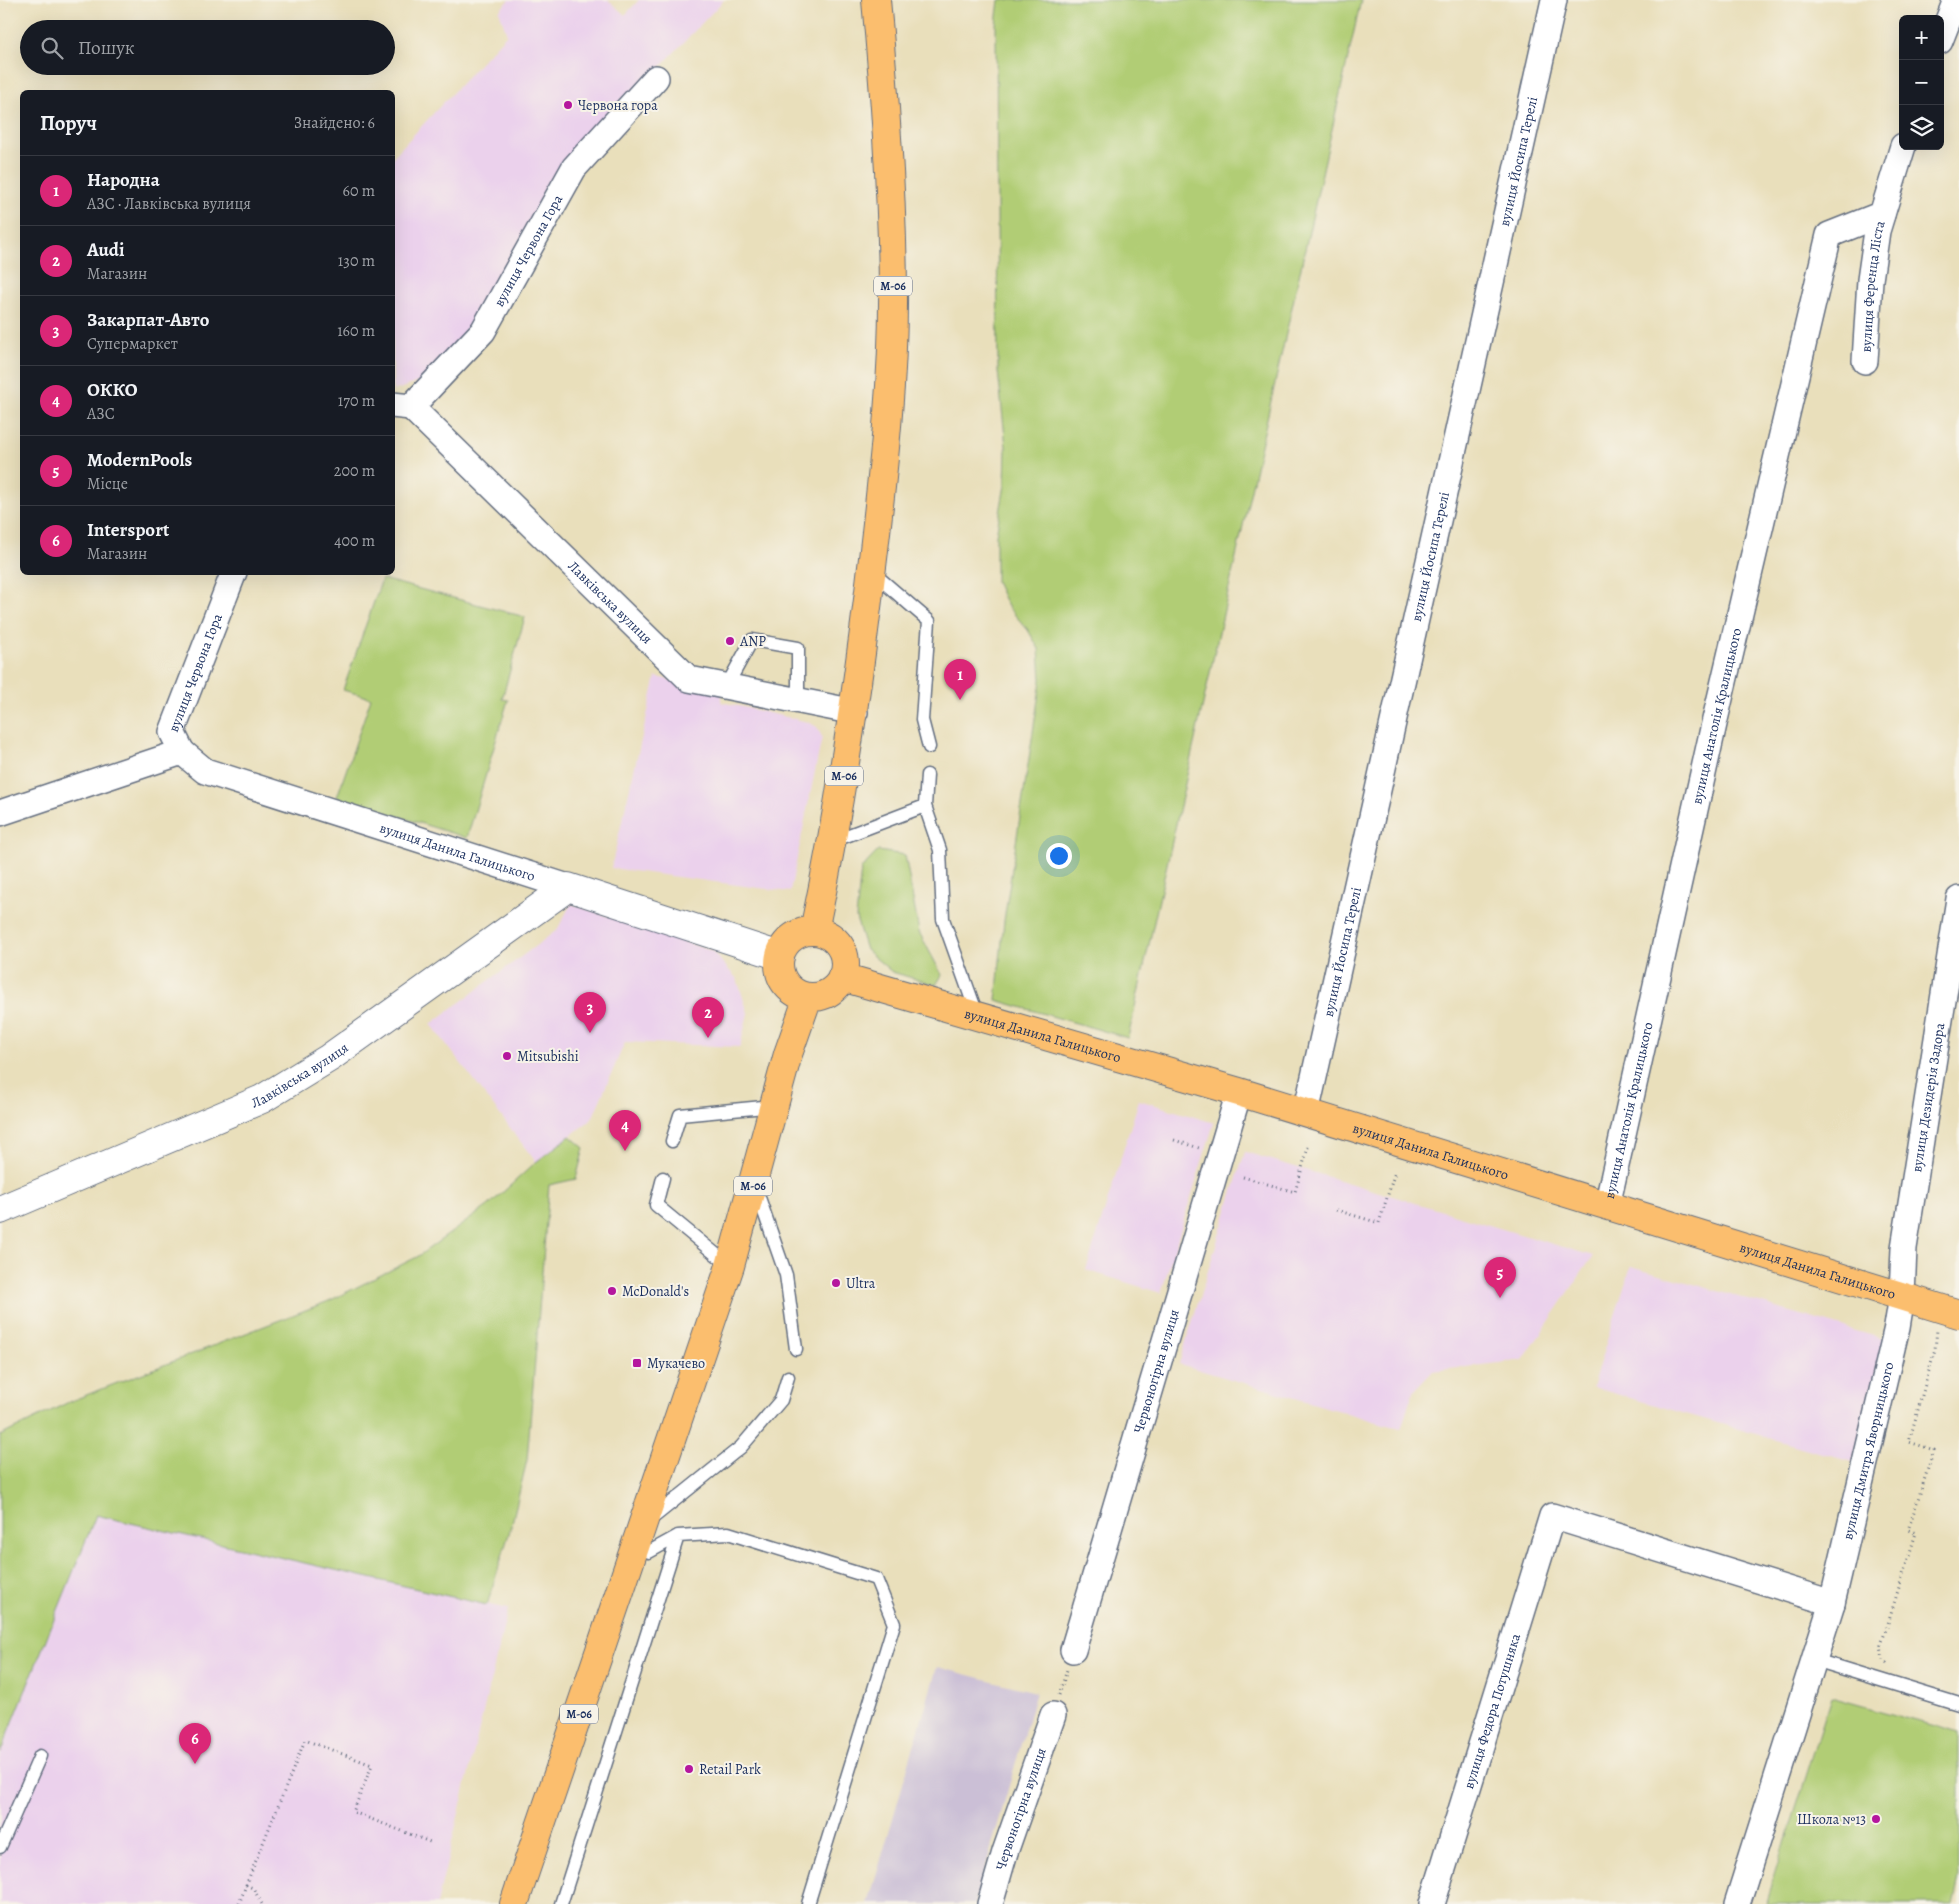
<!DOCTYPE html>
<html lang="uk">
<meta charset="utf-8">
<style>
body{margin:0;font-family:Alegreya,serif;background:#242831;color:#f1f3f6}
.controls{position:absolute;right:15px;top:15px;display:grid;overflow:hidden;border-radius:8px;box-shadow:0 5px 20px #0002}
.controls button{width:45px;height:45px;display:grid;place-items:center;padding:0;border:0;border-bottom:1px solid #363941;background:#171b24;color:#f1f3f6;font:25px sans-serif}
.you{position:absolute;left:1058px;top:855px;width:18px;height:18px;margin:-12px;border:4px solid #fff;border-radius:50%;background:#1a73e8;box-shadow:0 0 0 8px #1a73e833}
.badge{display:grid;place-items:center;width:32px;height:32px;border-radius:50%;background:#db2777;color:#fff;font-size:16px;font-weight:700}
.pin{position:absolute;translate:-50% -41px;filter:drop-shadow(0 1px 2px #0008)}
.pin::after{content:'';position:absolute;top:26px;width:18px;height:15px;background:inherit;clip-path:polygon(0 0,100% 0,50% 100%)}
.list{margin:0;padding:0;list-style:none}
h2{display:flex;justify-content:space-between;align-items:center;height:65px;margin:0;padding:0 20px;font-size:21px}
h2 small{font-size:16px;font-weight:400;color:#9ea1a6}
.list li{display:grid;grid-template-columns:32px 1fr auto;gap:15px;align-items:center;box-sizing:border-box;height:70px;padding:0 20px;border-top:1px solid #363941}
.list b{display:block;font-size:19px;white-space:nowrap}
.list p{margin:0;font-size:16px;white-space:nowrap;color:#9ea1a6}
.list em{font-size:16px;font-style:normal;color:#9ea1a6}
.icon{flex:none;width:28px;height:28px;fill:none;stroke:currentColor;stroke-width:2;stroke-linecap:round;stroke-linejoin:round}
.map{position:relative;flex:none;width:1959px;height:1904px;overflow:hidden}
.search{position:absolute;background:#171b24;box-shadow:0 5px 20px #0002;left:20px;top:20px;width:375px;height:55px;display:flex;align-items:center;gap:12px;box-sizing:border-box;padding:0 18px;border-radius:28px;color:#9ea1a6;font-size:19px}
.panel{position:absolute;background:#171b24;box-shadow:0 5px 20px #0002;left:20px;top:90px;width:375px;height:485px;border-radius:8px}
.map>svg:first-child{display:block}
.built{fill:#ebd1ec}
.industrial{fill:#cbbfd6}
.green{fill:#b1cd74;stroke:#667e69}
.lines{fill:none;stroke-linecap:round;stroke-linejoin:round}
.service-casing{stroke:#636d7f;stroke-width:15}
.minor-casing{stroke:#636d7f;stroke-width:28}
.tertiary-casing{stroke:#636d7f;stroke-width:30}
.primary-casing{stroke:#636d7f;stroke-width:30}
.trunk-casing{stroke:#636d7f;stroke-width:30}
.path{stroke:#636d7f;stroke-width:3;stroke-dasharray:1 4;stroke-linecap:butt}
.service{stroke:#fff;stroke-width:12}
.minor{stroke:#fff;stroke-width:25}
.tertiary{stroke:#fff;stroke-width:28}
.primary{stroke:#fbbe6e;stroke-width:28}
.trunk{stroke:#fbbe6e;stroke-width:28}
.poi-dot{fill:#b5179e;stroke:#f7f3e8;stroke-width:2}
.labels{text-anchor:middle;stroke-width:4;stroke-linejoin:round;paint-order:stroke}
.shield{fill:#f7f3e8;stroke:#5d6a87;stroke-width:1}
.shield-label{font-size:12px;font-weight:bold;fill:#1b2f5e}
.poi-label{font-size:14px;fill:#1b2f5e;stroke:#f7f3e8;text-anchor:start}
.street-label{font-size:14px;fill:#1b2f5e;stroke:#f7f3e8}
</style>
<div class="map">
<svg width="1959" height="1904" viewBox="0 0 1959 1904">
<rect width="100%" height="100%" fill="#f7f3e8"/>
<filter id="ink" filterUnits="userSpaceOnUse"><feTurbulence type="fractalNoise" baseFrequency=".02" numOctaves="2"/><feDisplacementMap in="SourceGraphic" scale="10" xChannelSelector="R" yChannelSelector="G"/><feConvolveMatrix kernelMatrix="1 2 1 2 8 2 1 2 1" color-interpolation-filters="sRGB"/></filter>
<filter id="wash" filterUnits="userSpaceOnUse"><feTurbulence type="fractalNoise" baseFrequency=".0096" numOctaves="4" result="noise"/><feDisplacementMap in="SourceGraphic" scale="20" xChannelSelector="R" yChannelSelector="G"/><feGaussianBlur stdDeviation="1.12" result="paint"/><feColorMatrix in="noise" values="0 0 0 0 0 0 0 0 0 0 0 0 0 0 0 0 0 1.4 0 .05"/><feComposite in="paint" operator="in"/></filter>
<g filter="url(#wash)">
<rect width="100%" height="100%" fill="#e9dfbb"/>
<!-- built -->
<path class="built" d="M509 0H608L625 15 639 0H724L546 187 534 216 487 309 424 380 393 391 392 158 507 34 499 11Z
M656 677 722 691 721 702 808 722 817 727 822 737 790 892 611 868Z
M571 904 712 951 737 979 748 1013 740 1047 625 1042 592 1119 536 1162 431 1024 557 930Z
M1139 1100 1214 1123 1161 1293 1086 1270Z
M1245 1152 1593 1256 1523 1360 1433 1371 1413 1392 1401 1429 1179 1364Z
M1631 1266 1884 1339 1853 1462 1592 1387Z
M96 1515 508 1609 437 1904H0V1754Z"/>
<!-- industrial -->
<path class="industrial" d="M937 1667 1036 1692 975 1904H868Z"/>
<!-- green -->
<path class="green" d="M999 0H1361L1128 1038 996 1000 1004 921 1041 680 1039 649 1028 630 1008 607 996 582V535L1005 485 1006 447 998 371 996 24Z
M382 579 525 617 502 699 508 700 467 838 337 797 371 698 343 690Z
M878 851 905 855 919 932 942 975 936 985 892 972 866 950 856 918 861 869Z
M570 1136 584 1148 576 1179 549 1185 527 1460 511 1527 487 1605 96 1515 0 1754V1436L71 1401 329 1301 417 1257 488 1206 536 1162Z
M1831 1697 1959 1733V1878L1953 1904H1766Z"/>
</g>
<g filter="url(#ink)">
<g class="lines">
<!-- service casing -->
<g class="service-casing">
<path id="service" d="M872 572 929 621 922 720 929 747
M726 687 752 640 798 648V701
M925 806 940 850 943 919 978 1017
M833 841 925 806 927 775
M672 1141 680 1115 774 1106
M663 1178 656 1205 730 1266
M756 1189 786 1275 796 1349
M650 1520 741 1447 781 1400 788 1377
M637 1546 649 1552 678 1536
M1815 1660 1959 1704
M0 1847 40 1756
M561 1904 678 1536 728 1533 876 1579 894 1624 808 1904"/>
</g>
<!-- minor casing -->
<g class="minor-casing">
<g id="minor">
<path d="M1940 41 1956 0"/>
<path id="s1" d="M1865 361 1870 280 1877 231 1903 146"/>
<path id="s2" d="M392 405 411 407 483 331 574 168 656 78"/>
<path id="s3" d="M411 407 689 679 855 712"/>
<path id="s4" d="M182 752 205 771 568 887"/>
<path id="s5" d="M0 813 182 752 172 732 234 572"/>
<path id="s6" d="M1306 1113 1554 0"/>
<path id="s7" d="M1607 1206 1714 724 1829 235 1882 214"/>
<path id="s8" d="M1073 1650 1239 1092"/>
<path id="s9" d="M990 1904 1005 1852 1053 1715"/>
<path id="s10" d="M1432 1904 1552 1516 1832 1603"/>
<path id="s11" d="M1737 1904 1832 1603 1897 1327 1902 1296 1904 1248 1959 899"/>
</g>
</g>
<!-- tertiary casing -->
<g class="tertiary-casing">
<g id="tertiary">
<path id="s12" d="M0 1210 262 1099 329 1058 568 887 780 956"/>
</g>
</g>
<!-- primary casing -->
<g class="primary-casing">
<g id="primary">
<path id="s13" d="M842 977 1239 1092 1959 1314"/>
</g>
</g>
<!-- trunk casing -->
<g class="trunk-casing">
<path id="trunk" d="M814 931C841 803 859 679 874 550 884 463 894 374 893 287 892 191 885 96 876 0
M779 964a33 33 0 1 1 66 0a33 33 0 1 1-66 0Z
M514 1904 730 1266 788 1054 808 997"/>
</g>
<!-- path -->
<path class="path" d="M1174 1140 1199 1148
M1243 1177 1295 1192 1309 1144
M1336 1210 1379 1223 1395 1172
M1887 1664 1883 1660 1881 1645 1916 1533 1908 1530 1934 1450 1909 1442 1935 1349 1937 1330
M1059 1695 1067 1670
M246 1885 305 1740 372 1765 353 1812 430 1842
M239 1904 246 1885 253 1888 262 1904"/>
<!-- service -->
<use href="#service" class="service"/>
<!-- minor -->
<use href="#minor" class="minor"/>
<!-- tertiary -->
<use href="#tertiary" class="tertiary"/>
<!-- primary -->
<use href="#primary" class="primary"/>
<!-- trunk -->
<use href="#trunk" class="trunk"/>
</g>
</g>
<!-- markers -->
<g class="poi-dot">
<circle cx="568" cy="105" r="5"/>
<circle cx="730" cy="641" r="5"/>
<circle cx="507" cy="1056" r="5"/>
<circle cx="836" cy="1283" r="5"/>
<circle cx="612" cy="1291" r="5"/>
<rect x="632" y="1358" width="10" height="10" rx="2.5"/>
<circle cx="689" cy="1769" r="5"/>
<circle cx="1876" cy="1819" r="5"/>
</g>
<g class="labels">
<!-- shield labels -->
<g class="shield">
<rect x="874" y="276.5" width="38" height="19" rx="4"/>
<rect x="825" y="766.5" width="38" height="19" rx="4"/>
<rect x="734" y="1176.5" width="38" height="19" rx="4"/>
<rect x="560" y="1704.5" width="38" height="19" rx="4"/>
</g>
<g class="shield-label">
<text x="893" y="290">М-06</text>
<text x="844" y="780">М-06</text>
<text x="753" y="1190">М-06</text>
<text x="579" y="1718">М-06</text>
</g>
<!-- poi labels -->
<g class="poi-label">
<text x="578" y="110">Червона гора</text>
<text x="740" y="646">ANP</text>
<text x="517" y="1061">Mitsubishi</text>
<text x="846" y="1288">Ultra</text>
<text x="622" y="1296">McDonald's</text>
<text x="647" y="1368">Мукачево</text>
<text x="699" y="1774">Retail Park</text>
<text x="1866" y="1824" text-anchor="end">Школа №13</text>
</g>
<!-- street labels -->
<g class="street-label">
<text dy="5" stroke="none"><textPath href="#s6" startOffset="975">вулиця Йосипа Терелі</textPath></text>
<text dy="5" stroke="none"><textPath href="#s2" startOffset="216">вулиця Червона Гора</textPath></text>
<text dy="5" stroke="none"><textPath href="#s1" startOffset="75">вулиця Ференца Ліста</textPath></text>
<text dy="5" stroke="none"><textPath href="#s6" startOffset="570">вулиця Йосипа Терелі</textPath></text>
<text dy="5" stroke="none"><textPath href="#s3" startOffset="279">Лавківська вулиця</textPath></text>
<text dy="5" stroke="none"><textPath href="#s5" startOffset="278">вулиця Червона Гора</textPath></text>
<text dy="5" stroke="none"><textPath href="#s7" startOffset="502">вулиця Анатолія Кралицького</textPath></text>
<text dy="5" stroke="none"><textPath href="#s4" startOffset="295">вулиця Данила Галицького</textPath></text>
<text dy="5" stroke="none"><textPath href="#s6" startOffset="165">вулиця Йосипа Терелі</textPath></text>
<text dy="5" stroke="none"><textPath href="#s13" startOffset="209">вулиця Данила Галицького</textPath></text>
<text dy="5" stroke="none"><textPath href="#s12" startOffset="329">Лавківська вулиця</textPath></text>
<text dy="5" stroke="none"><textPath href="#s11" startOffset="831">вулиця Дезидерія Задора</textPath></text>
<text dy="5" stroke="none"><textPath href="#s7" startOffset="98">вулиця Анатолія Кралицького</textPath></text>
<text dy="5" stroke="none"><textPath href="#s13" startOffset="614">вулиця Данила Галицького</textPath></text>
<text dy="5" stroke="none"><textPath href="#s13" startOffset="1019">вулиця Данила Галицького</textPath></text>
<text dy="5" stroke="none"><textPath href="#s8" startOffset="291">Червоногірна вулиця</textPath></text>
<text dy="5" stroke="none"><textPath href="#s11" startOffset="472">вулиця Дмитра Яворницького</textPath></text>
<text dy="5" stroke="none"><textPath href="#s10" startOffset="202">вулиця Федора Потушняка</textPath></text>
<text dy="5" stroke="none"><textPath href="#s9" startOffset="100">Червоногірна вулиця</textPath></text>
</g>
</g>
</svg>
<div class="controls">
<button>+</button>
<button>−</button>
<button><svg class="icon" aria-label="layers" viewBox="0 0 24 24"><path d="M12 4l9 5-9 5-9-5zM3 14l9 5 9-5"/></svg></button>
</div>
<div class="you"></div>
<div class="pin badge" style="left:960px;top:700px">1</div>
<div class="pin badge" style="left:708px;top:1038px">2</div>
<div class="pin badge" style="left:590px;top:1033px">3</div>
<div class="pin badge" style="left:625px;top:1151px">4</div>
<div class="pin badge" style="left:1500px;top:1298px">5</div>
<div class="pin badge" style="left:195px;top:1764px">6</div>
<div class="search"><svg class="icon" aria-label="search" viewBox="0 0 24 24"><circle cx="10" cy="10" r="6"/><path d="M15 15l6 6"/></svg>Пошук</div>
<section class="panel">
<h2>Поруч<small>Знайдено: 6</small></h2>
<ul class="list">
<li><span class="badge">1</span><div><b>Народна</b><p>АЗС · Лавківська вулиця</p></div><em>60 m</em></li>
<li><span class="badge">2</span><div><b>Audi</b><p>Магазин</p></div><em>130 m</em></li>
<li><span class="badge">3</span><div><b>Закарпат-Авто</b><p>Супермаркет</p></div><em>160 m</em></li>
<li><span class="badge">4</span><div><b>ОККО</b><p>АЗС</p></div><em>170 m</em></li>
<li><span class="badge">5</span><div><b>ModernPools</b><p>Місце</p></div><em>200 m</em></li>
<li><span class="badge">6</span><div><b>Intersport</b><p>Магазин</p></div><em>400 m</em></li>
</ul>
</section>
</div>
